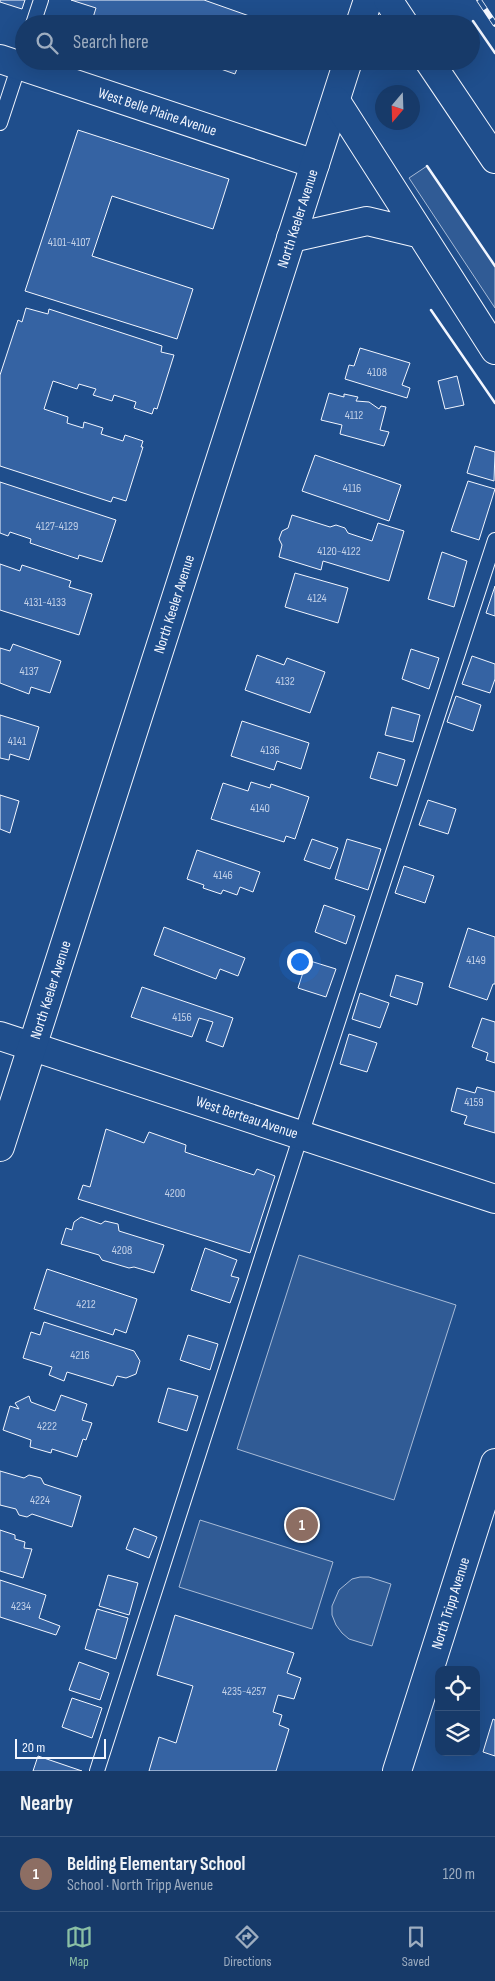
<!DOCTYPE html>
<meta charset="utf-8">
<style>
body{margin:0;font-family:"Sofia Sans Condensed",sans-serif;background:#20416f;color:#f1f3f6}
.controls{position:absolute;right:15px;bottom:15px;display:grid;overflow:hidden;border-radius:10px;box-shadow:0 5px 20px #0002}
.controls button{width:45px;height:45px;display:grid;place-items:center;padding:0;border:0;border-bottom:1px solid #36547d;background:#173a69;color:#f1f3f6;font:25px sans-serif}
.compass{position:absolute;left:375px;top:85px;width:45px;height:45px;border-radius:50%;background:#173a69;box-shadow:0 5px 20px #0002;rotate:199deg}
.scale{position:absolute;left:15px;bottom:12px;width:91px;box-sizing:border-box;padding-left:5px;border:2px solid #f2f6ff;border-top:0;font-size:14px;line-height:18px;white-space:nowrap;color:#f2f6ff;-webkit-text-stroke:4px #1f4e8c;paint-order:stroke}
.you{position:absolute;left:299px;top:961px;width:18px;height:18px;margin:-12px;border:4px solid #fff;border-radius:50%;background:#1a73e8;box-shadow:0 0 0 8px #1a73e833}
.badge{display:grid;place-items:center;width:32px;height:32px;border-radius:50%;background:#8abfa5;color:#fff;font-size:16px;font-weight:700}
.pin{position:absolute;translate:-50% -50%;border:2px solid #fff;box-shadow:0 1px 5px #0006}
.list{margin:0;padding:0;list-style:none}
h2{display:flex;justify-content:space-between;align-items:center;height:65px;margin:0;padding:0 20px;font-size:21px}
h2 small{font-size:16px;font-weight:400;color:#9eadc0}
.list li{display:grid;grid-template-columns:32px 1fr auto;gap:15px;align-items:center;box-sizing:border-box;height:75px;padding:0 20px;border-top:1px solid #36547d}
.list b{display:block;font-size:19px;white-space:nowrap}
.list p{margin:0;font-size:16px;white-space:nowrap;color:#9eadc0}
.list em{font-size:16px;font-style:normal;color:#9eadc0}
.icon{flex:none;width:28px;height:28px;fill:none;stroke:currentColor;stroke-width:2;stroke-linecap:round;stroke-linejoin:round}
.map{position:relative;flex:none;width:495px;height:1771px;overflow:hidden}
.search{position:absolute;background:#173a69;box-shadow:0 5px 20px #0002;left:15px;right:15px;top:15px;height:55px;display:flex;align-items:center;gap:12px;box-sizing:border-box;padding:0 18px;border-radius:28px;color:#9eadc0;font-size:19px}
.sheet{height:140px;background:#173a69}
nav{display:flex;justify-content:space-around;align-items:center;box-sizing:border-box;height:70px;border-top:1px solid #36547d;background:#173a69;font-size:14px;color:#9eadc0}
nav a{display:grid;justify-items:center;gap:2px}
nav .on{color:#8abfa5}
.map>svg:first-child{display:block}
.built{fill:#305b95;stroke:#a8bbd7}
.building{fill:#3563a3;stroke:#f2f6ff}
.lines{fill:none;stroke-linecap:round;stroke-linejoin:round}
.service-casing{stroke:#f2f6ff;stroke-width:16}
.minor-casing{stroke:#f2f6ff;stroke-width:30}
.tertiary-casing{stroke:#f2f6ff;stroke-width:30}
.motorway-casing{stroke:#f2f6ff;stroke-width:30}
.service{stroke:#1f4e8c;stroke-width:14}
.minor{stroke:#1f4e8c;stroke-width:28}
.tertiary{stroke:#1f4e8c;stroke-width:28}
.motorway{stroke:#1f4e8c;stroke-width:28}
.rail-casing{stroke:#f2f6ff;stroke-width:5.5}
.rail{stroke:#1f4e8c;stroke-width:4;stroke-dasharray:11;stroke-linecap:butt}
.wall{stroke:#f2f6ff;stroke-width:2.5}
.labels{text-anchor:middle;stroke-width:4;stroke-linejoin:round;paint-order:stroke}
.number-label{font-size:12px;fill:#c3d1e8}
.street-label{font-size:15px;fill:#f2f6ff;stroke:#1f4e8c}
</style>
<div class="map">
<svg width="495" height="1771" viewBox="0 0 495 1771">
<rect width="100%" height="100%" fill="#1f4e8c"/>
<!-- built -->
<path class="built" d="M427 166 495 266V308L409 178Z
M299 1255 456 1305 394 1500 237 1449Z
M200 1520 333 1562 312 1629 179 1587Z
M360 1577H369L391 1584 372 1646 349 1639 342 1633 336 1625 332 1615V1606L339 1590 352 1579Z"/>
<!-- building -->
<path class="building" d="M0 0H25L22 9 0 2Z
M71 0H204L255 18 253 24H91L96 8Z
M198 61H240L235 74Z
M78 130 229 179 213 229 112 196 92 256 193 289 177 339 25 291Z
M26 308 48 314 49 309 162 346 161 352 174 355 157 409 154 408 152 414 134 408 136 402 114 395 112 401 93 395 96 389 79 384 77 389 53 381 44 409 68 417 67 423 83 428 84 422 103 428 101 434 123 441 125 435 143 441 141 447H143L126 501 113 497 111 502 0 466V375L18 320 22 322Z
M360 348 410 363 402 385 410 388 407 398 345 379 349 365 354 366Z
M457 376 464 405 445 409 438 381Z
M329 393 344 397V394L358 397 356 401 369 402 379 409 381 406 386 407 380 430 389 432 384 446 340 434 342 425 321 420Z
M475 446 495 452 494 481 467 473Z
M315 455 401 485 389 521 302 491Z
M468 481 495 489 479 540 451 531Z
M0 482 116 520 102 562 79 555 78 559 30 543 31 539 10 532 8 536 0 533Z
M292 515 330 527 336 525 345 528 348 533 372 541 378 523 404 531 389 581 323 561 321 570 279 557 282 545 279 539 282 531 288 528Z
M442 552 467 561 454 607 428 599Z
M0 564 20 571 22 565 71 581 69 587 92 594 79 635 0 610Z
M295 573 348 588 338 623 285 607Z
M495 586V616L486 613Z
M13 644 61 661 50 693 31 687 29 694 0 683V648L10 651Z
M411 649 439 658 429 689 402 679Z
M257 655 284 665 287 658 325 672 310 713 245 690Z
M472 656 495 664V679L490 693 462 684Z
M456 696 481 705 473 731 447 722Z
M392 707 420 715 413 742 385 735Z
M0 715 39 727 29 760 10 754 9 760 0 758Z
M242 721 309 743 301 769 277 761 274 770 231 756Z
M378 752 405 760 397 786 370 778Z
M251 782 270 788 271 784 309 797 295 839 286 836 284 842 211 819 223 783 248 791Z
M0 795 19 801 10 833 0 829Z
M428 800 456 809 448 834 419 825Z
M312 839 338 848 330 869 304 860Z
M347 839 381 849 368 890 335 879Z
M197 850 260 872 253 892 240 887 237 895 223 890 221 894 203 888 204 885 187 879Z
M404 866 434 876 425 903 395 893Z
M324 905 355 916 346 944 315 932Z
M164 927 245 958 238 976 220 969 216 979 154 955Z
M468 928 495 937V984H493L487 1000 449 987Z
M307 960 336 969 326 997 298 988Z
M396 975 423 983 417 1005 390 996Z
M142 987 233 1018 223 1047 206 1041 213 1022 199 1018 192 1037 131 1017Z
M360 993 389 1003 380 1028 352 1019Z
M482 1018 495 1022V1063L486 1060 488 1053 472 1047Z
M349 1034 377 1043 367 1072 340 1064Z
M477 1087 495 1092V1133L464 1124 467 1116 451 1111 457 1088 475 1093Z
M106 1129 144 1143 149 1132 186 1145 185 1152 254 1175 257 1169 275 1176 250 1253 78 1199 83 1185 90 1187Z
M81 1217 101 1224 105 1221 118 1224 119 1231 164 1245 154 1273 134 1267 129 1268 102 1260 99 1255 61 1244 66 1228 72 1230 74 1222Z
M205 1248 237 1260 231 1276 239 1278 230 1303 191 1290Z
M47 1269 137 1299 126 1333 115 1329 113 1335 34 1309Z
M44 1322 134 1351 140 1361 136 1374 126 1378 117 1376 113 1386 67 1372 64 1381 49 1375 52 1367 23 1358 31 1332 40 1335Z
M188 1335 218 1344 210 1370 180 1360Z
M168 1388 198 1396 187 1431 158 1422Z
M61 1395 87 1404 82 1420 92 1423 86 1440 83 1439 77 1457 52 1449 51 1453 30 1447 31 1440 3 1430 10 1406 19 1409 15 1403 29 1396 31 1402 55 1411Z
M0 1471 24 1478 29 1475 41 1478 44 1484 81 1496 72 1527 32 1514 27 1517 19 1515 16 1509 0 1505Z
M134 1528 157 1537 149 1558 126 1549Z
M0 1530 15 1535V1539L25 1542 24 1548 32 1549 23 1578 0 1571Z
M108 1575 138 1583 129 1615 99 1606Z
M0 1580 46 1595 39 1618 60 1626 56 1635 0 1617Z
M97 1609 128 1618 116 1659 85 1649Z
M175 1615 294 1653 287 1673 301 1678 294 1699 278 1695 273 1712 282 1715 279 1725 289 1729 276 1771H149L159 1737 176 1743 193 1686 157 1675Z
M79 1662 109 1673 100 1700 69 1690Z
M72 1698 102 1708 92 1738 62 1727Z
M493 1719 495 1720V1756L483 1752Z
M38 1756 82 1771H33Z"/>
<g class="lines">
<!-- service casing -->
<g class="service-casing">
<path id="service" d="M33 24 41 0
M0 123 24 50
M97 1771 301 1135 495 540"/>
</g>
<!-- minor casing -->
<g class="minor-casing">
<g id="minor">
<path id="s1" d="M0 59 315 164"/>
<path id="s2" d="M0 1036 495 1199"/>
<path id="s3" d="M397 1771 495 1463"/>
</g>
</g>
<!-- tertiary casing -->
<g class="tertiary-casing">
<g id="tertiary">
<path d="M360 24 368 0"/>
<path id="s4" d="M0 1147 348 61"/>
</g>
</g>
<!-- motorway casing -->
<g class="motorway-casing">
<path id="motorway" d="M388 0 404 24
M429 61 495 159
M336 101 421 234
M291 238 367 221 421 234 495 350"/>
</g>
<!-- service -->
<use href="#service" class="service"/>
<!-- minor -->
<use href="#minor" class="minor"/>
<!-- tertiary -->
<use href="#tertiary" class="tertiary"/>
<!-- motorway -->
<use href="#motorway" class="motorway"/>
<!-- rail casing -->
<g class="rail-casing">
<path id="rail" d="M479 0 495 24"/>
</g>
<!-- rail -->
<use href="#rail" class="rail"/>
<!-- wall -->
<path class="wall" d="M473 21 495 53
M427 166 495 266
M431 310 495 403"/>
</g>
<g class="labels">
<!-- number labels -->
<g class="number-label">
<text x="69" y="246">4101-4107</text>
<text x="377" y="376">4108</text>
<text x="354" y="419">4112</text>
<text x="352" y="492">4116</text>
<text x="57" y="530">4127-4129</text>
<text x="339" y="555">4120-4122</text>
<text x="317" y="602">4124</text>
<text x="45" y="606">4131-4133</text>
<text x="29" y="675">4137</text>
<text x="285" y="685">4132</text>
<text x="17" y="745">4141</text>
<text x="270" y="754">4136</text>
<text x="260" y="812">4140</text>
<text x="223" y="879">4146</text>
<text x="476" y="964">4149</text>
<text x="182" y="1021">4156</text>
<text x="474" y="1106">4159</text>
<text x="175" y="1197">4200</text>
<text x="122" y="1254">4208</text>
<text x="86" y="1308">4212</text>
<text x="80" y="1359">4216</text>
<text x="47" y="1430">4222</text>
<text x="40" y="1504">4224</text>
<text x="21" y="1610">4234</text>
<text x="244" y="1695">4235-4257</text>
</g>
<!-- street labels -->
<g class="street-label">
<text dy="5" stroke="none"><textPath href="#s1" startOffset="166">West Belle Plaine Avenue</textPath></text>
<text dy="5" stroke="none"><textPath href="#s4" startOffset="975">North Keeler Avenue</textPath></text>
<text dy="5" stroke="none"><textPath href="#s4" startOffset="570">North Keeler Avenue</textPath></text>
<text dy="5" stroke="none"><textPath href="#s4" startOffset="165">North Keeler Avenue</textPath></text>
<text dy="5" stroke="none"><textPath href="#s2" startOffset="260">West Berteau Avenue</textPath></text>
<text dy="5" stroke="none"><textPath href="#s3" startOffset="176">North Tripp Avenue</textPath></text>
</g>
</g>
</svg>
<div class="controls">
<button><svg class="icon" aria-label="locate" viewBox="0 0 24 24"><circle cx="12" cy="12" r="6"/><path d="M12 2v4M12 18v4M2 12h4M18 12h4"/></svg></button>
<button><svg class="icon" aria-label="layers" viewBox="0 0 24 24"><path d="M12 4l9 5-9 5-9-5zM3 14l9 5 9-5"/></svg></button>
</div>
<svg class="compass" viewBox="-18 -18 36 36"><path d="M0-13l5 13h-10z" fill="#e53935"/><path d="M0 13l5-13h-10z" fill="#9eadc0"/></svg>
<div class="scale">20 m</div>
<div class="you"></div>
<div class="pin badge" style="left:302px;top:1525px;background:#8d6e63">1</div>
<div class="search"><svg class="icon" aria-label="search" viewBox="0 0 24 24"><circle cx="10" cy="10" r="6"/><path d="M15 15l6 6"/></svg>Search here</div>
</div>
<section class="sheet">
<h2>Nearby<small></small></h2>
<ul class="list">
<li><span class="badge" style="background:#8d6e63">1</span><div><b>Belding Elementary School</b><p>School · North Tripp Avenue</p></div><em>120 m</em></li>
</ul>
</section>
<nav>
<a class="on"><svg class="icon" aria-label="map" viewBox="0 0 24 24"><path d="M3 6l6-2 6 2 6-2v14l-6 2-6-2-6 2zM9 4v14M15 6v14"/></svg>Map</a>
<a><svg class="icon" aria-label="directions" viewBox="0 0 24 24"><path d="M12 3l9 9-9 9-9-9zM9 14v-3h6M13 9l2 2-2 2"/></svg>Directions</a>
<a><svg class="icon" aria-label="saved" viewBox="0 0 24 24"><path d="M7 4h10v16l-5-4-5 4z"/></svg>Saved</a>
</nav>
